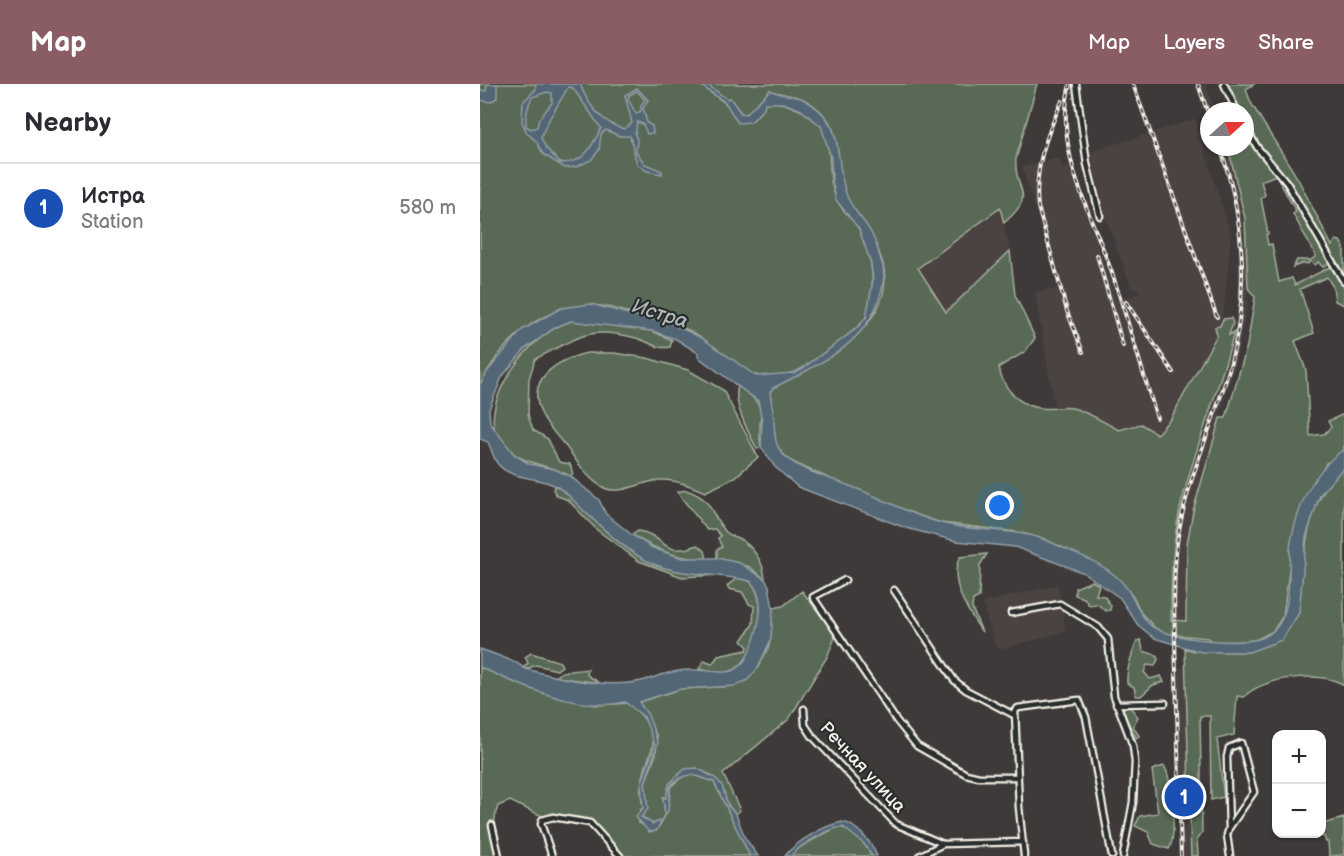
<!DOCTYPE html>
<meta charset="utf-8">
<style>
body{margin:0;font-family:"Balsamiq Sans",sans-serif;background:#f2f2f3;color:#2b2b33}
.controls{position:absolute;right:18px;bottom:18px;display:grid;overflow:hidden;border-radius:12px;box-shadow:0 2px 4px #0004}
.controls button{width:54px;height:54px;display:grid;place-items:center;padding:0;border:0;border-bottom:2px solid #e1e1e2;background:#fff;color:#2b2b33;font:30px sans-serif}
.compass{position:absolute;left:720px;top:18px;width:54px;height:54px;border-radius:50%;background:#fff;box-shadow:0 2px 4px #0004;rotate:69deg}
.you{position:absolute;left:520px;top:422px;width:21px;height:21px;margin:-15px;border:4px solid #fff;border-radius:50%;background:#1a73e8;box-shadow:0 0 0 9px #1a73e833}
.badge{display:grid;place-items:center;width:39px;height:39px;border-radius:50%;background:#8a5d65;color:#fff;font-size:20px;font-weight:700}
.pin{position:absolute;translate:-50% -50%;border:3px solid #fff;box-shadow:0 2px 6px #0006}
.list{margin:0;padding:0;list-style:none}
h2{display:flex;justify-content:space-between;align-items:center;height:78px;margin:0;padding:0 24px;font-size:26px}
h2 small{font-size:20px;font-weight:400;color:#7c7c81}
.list li{display:grid;grid-template-columns:39px 1fr auto;gap:18px;align-items:center;box-sizing:border-box;height:90px;padding:0 24px;border-top:2px solid #e1e1e2}
.list b{display:block;font-size:22px;white-space:nowrap}
.list p{margin:0;font-size:20px;white-space:nowrap;color:#7c7c81}
.list em{font-size:20px;font-style:normal;color:#7c7c81}
.map{position:relative;flex:none;width:864px;height:772px;overflow:hidden}
header{display:flex;align-items:center;gap:36px;box-sizing:border-box;height:84px;padding:0 30px;background:#8a5d65;color:#fff}
header strong{font-size:28px}
nav{display:flex;gap:33px;margin-inline-start:auto;font-size:21px}
main{display:flex}
aside{flex:1;background:#fff}
.map>svg:first-child{display:block}
.built{fill:#4c4343}
.green{fill:#586a54;stroke:#a6ae9e;stroke-width:1.5}
.water{fill:#536676;stroke:#939ea4;stroke-width:1.5;fill-rule:evenodd}
.lines{fill:none;stroke-linecap:round;stroke-linejoin:round}
.minor-casing{stroke:#f4f1e8;stroke-width:9}
.minor{stroke:#2a2d2e;stroke-width:4.5}
.rail-casing{stroke:#f4f1e8;stroke-width:4}
.rail{stroke:#2a2d2e;stroke-width:1.5;stroke-dasharray:4.5;stroke-linecap:butt}
.labels{text-anchor:middle;stroke-width:4.5;stroke-linejoin:round;paint-order:stroke}
.street-label{font-size:18px;fill:#f4f1e8;stroke:#2a2d2e}
.water-label{font-size:20px;font-style:italic;fill:#b4b9ba;stroke:#2a2d2e}
</style>
<header>
<strong>Map</strong>
<nav><a>Map</a><a>Layers</a><a>Share</a></nav>
</header>
<main>
<aside>
<h2>Nearby<small></small></h2>
<ul class="list">
<li><span class="badge" style="background:#1a4fb4">1</span><div><b>Истра</b><p>Station</p></div><em>580 m</em></li>
</ul>
</aside>
<div class="map">
<svg width="864" height="772" viewBox="0 0 864 772">
<rect width="100%" height="100%" fill="#3e3a3a"/>
<filter id="ink" filterUnits="userSpaceOnUse"><feTurbulence type="fractalNoise" baseFrequency=".0167" numOctaves="2"/><feDisplacementMap in="SourceGraphic" scale="12" xChannelSelector="R" yChannelSelector="G"/><feConvolveMatrix kernelMatrix="1 2 1 2 8 2 1 2 1" color-interpolation-filters="sRGB"/></filter>
<g filter="url(#ink)">
<!-- built -->
<path class="built" d="M715 0H726L735 27H729V39Z
M715 35 751 151 743 235 740 242 735 243 737 251 691 334 677 350 661 340 639 346 592 324 575 325 555 208 576 205V191L542 83 579 74 583 85 591 83 637 217 659 210 657 204 652 205 624 130 609 68Z
M737 63H748L765 134 769 184 767 225 754 286 723 385 706 487V537L691 536 693 461 700 425 749 269 758 217V150L754 121Z
M520 124 530 167 466 228 438 184Z
M575 501 578 503 586 547 521 565 515 561 503 521 505 518Z
M694 583H706L711 772H699Z"/>
<!-- green -->
<path class="green" d="M0 0H219L271 38 284 24V19C295 16 305 20 315 24 366 43 340 83 357 116 362 127 373 135 379 145 394 171 396 206 386 233 382 244 336 274 324 283 314 291 287 294 275 291 260 287 232 260 216 250 207 245 192 239 183 236 179 235 173 236 169 235 153 232 137 223 121 222 67 217 23 254 0 301Z
M226 0H557L536 75C533 108 559 109 524 139L520 124 438 184 466 228 530 167 535 211 555 254 545 268 519 283C522 303 538 321 559 324 570 326 582 322 592 324 607 327 625 339 639 346L661 340 677 350 691 334 737 251 735 243 740 242 743 235 751 234 753 239 749 251 754 248C739 308 714 365 700 425 692 462 691 499 691 536L706 537 707 460 713 427 740 334H746L767 262 775 213 768 204 765 134 748 63H765V47L777 65 778 63 765 39V27H758L745 0H774L766 5 771 19 818 95 852 162 856 156 860 157 864 164V194L805 100 849 179 843 183 838 178 835 181 830 177 828 180 824 179 813 183 817 176H831L836 172 813 130 816 128 796 91 781 97 785 111 781 114 788 150 786 151 788 161 792 160 799 198 812 194 815 201 850 183 864 200V221L855 217 853 203 847 193 820 205 834 249 815 257 826 286 830 352 844 350 851 343 848 337 864 330V371L846 379 809 487 803 532 793 547 774 557 733 558 727 554 687 550 675 544 661 529 654 514 634 492 611 477 564 455 537 448 461 439 417 424 323 383 309 376 296 362 290 308 293 303C337 282 418 242 403 180 395 151 381 140 368 116 349 81 373 43 325 16 314 10 301 12 290 6L266 31 261 29 250 14 247 15Z
M99 236 172 247 192 256 190 263C177 266 168 257 156 254 105 241 97 255 55 275L49 295 48 331 53 346 68 355 79 378 90 380 93 390 90 392C58 375 42 386 16 351 0 311 59 238 99 236Z
M107 269H134L167 274 208 286 243 306 278 373 254 394 225 408C211 402 197 396 182 396 164 396 141 412 124 404 108 396 97 377 87 364 79 354 68 343 62 331 44 295 77 276 107 269Z
M258 302C294 326 275 330 281 363L277 365C269 350 252 318 258 302Z
M864 383V601C842 586 782 593 764 613L757 612 754 651 737 655 744 713 731 716 730 632H720L722 749 717 755 718 772H711L705 564 714 567 769 568 819 529C824 479 822 419 864 383Z
M75 401C108 423 131 459 168 477 190 488 216 488 240 491L202 493 159 477 117 446 88 416 77 412 73 406Z
M206 406C234 415 229 429 246 448 250 452 253 452 258 454 273 462 284 478 285 495L270 483 237 474V465L242 463 238 454 241 452 235 445 227 446 197 408Z
M158 447C186 451 181 475 218 461L225 467 227 475C198 475 176 466 152 451Z
M507 470 500 481 499 513 493 516 492 524 502 548C489 529 467 497 480 473Z
M257 494 270 497C291 520 278 574 251 588 241 593 229 587 219 585L224 577 232 580 238 572 267 566 268 563 262 557 273 540 274 522 269 520 262 508 249 505 247 502Z
M612 497 619 501 616 511 624 512 631 522 630 526 626 527 617 520 609 521 604 514 595 511V504Z
M322 507 356 551 347 573 309 635 243 690 260 726 256 730C236 714 250 689 210 685 196 686 190 703 186 714L183 713 185 730 181 737 172 740 161 732 167 720 165 699 176 670 177 653 159 618 200 605 255 602 278 584 289 562 293 524 303 522Z
M661 556 663 567 676 571 678 575 675 582 667 581 664 588 670 595 681 592 684 598 673 601 661 612H656L654 603 647 599C646 586 652 569 657 557Z
M51 569 80 578 82 582 77 586 56 581 47 585 43 584 48 579 45 573Z
M0 583 80 614 116 621 150 619C191 660 166 661 161 705 160 711 163 718 163 724L160 726 159 739 176 747C185 734 191 720 190 703L207 689 234 698 270 772H142L112 737 87 732 64 733 30 717 18 722C12 740 14 753 18 772H0Z
M108 585 107 591 120 599 76 593 82 588Z
M648 620 658 633 653 642 659 652 656 654 642 626Z
M684 682C692 693 697 754 689 765L673 760 668 748 655 742 660 732 678 729 672 686Z
M864 734V771L849 772 848 758H846L844 752 839 753 838 750H842V740Z
M357 743C372 743 385 760 392 772H311L316 765Z"/>
<!-- water -->
<path class="water" d="M7 0H17V14L10 18 0 16V6L6 7Z
M55 0H100C108 21 122 39 144 45L152 39 145 11 157 4 168 16 163 24 167 39 172 42 173 49 167 50 163 40 157 38 155 51 157 55 156 68 165 80 182 87V90L167 87 157 80 150 52H139L126 46 121 50 119 66 111 76 96 83 85 84 63 70 56 57 47 49 42 38 43 18 56 5ZM88 3 93 4 121 44C112 63 104 80 80 79L66 64 61 54C67 34 79 21 88 3ZM157 7 165 16 161 21V27L156 30 148 15 149 11ZM67 8 72 9V19L59 35 57 43 51 45 46 42C45 33 48 21 52 13Z
M219 0H226L247 15 250 14 261 29 266 30 290 6C301 12 314 10 325 16 368 40 353 75 367 112 371 123 381 133 387 142 394 151 398 165 401 176 406 188 404 199 400 212 386 262 335 282 293 304L290 308C291 317 293 326 294 335 295 352 293 362 308 375 325 388 350 394 370 402 405 415 437 435 475 442 511 448 543 444 577 461 599 471 631 482 646 503 654 514 659 531 670 541 686 555 762 563 784 553 817 538 806 486 811 457 818 421 833 387 864 365V383L840 411 826 453 819 529 802 556 769 568H721L674 554 658 541 640 514 604 489 535 463 476 457 426 444 318 403 295 383 281 363 282 337 278 317 218 273V269L196 255 172 247 91 237 76 243 45 265 22 293 9 325 10 339 34 370 49 380 74 385 90 392 119 416 126 430 152 451 173 464 202 474H237L260 479 285 495 289 502 293 524 291 555 278 584 268 596 255 602 200 605 159 618 168 631 178 659 165 699 168 725 161 733 173 740 181 737 185 730 183 714H186L189 700 205 685 217 684 235 694 242 701 248 722 256 730 265 754 278 772H270L234 698C216 692 209 686 193 699L190 703 188 727 176 747 169 748 156 733 163 724 161 700 175 661 164 633 145 618C101 629 40 602 0 583V565C12 569 23 573 34 578 39 579 41 583 46 585 79 594 114 602 149 599 167 598 181 589 198 587 240 580 259 609 276 549 281 531 284 512 270 497 237 489 198 493 167 477 144 465 122 444 103 426 94 417 87 408 76 402 58 392 31 397 17 379 13 373 11 364 8 358L0 355V301L7 288 42 246 81 224 111 220 167 235 184 236 222 254 276 292 313 289 323 284 376 245 386 234 393 196 391 180 379 145 356 116 352 97 351 74 341 42 321 26 303 19H285L284 24 271 38 258 39 245 18Z
M362 738C376 740 392 759 397 772H392L384 760 363 743C351 743 318 762 311 772H305C315 758 345 741 362 738Z"/>
<g class="lines">
<!-- minor casing -->
<g class="minor-casing">
<path id="minor" d="M596 0 607 80 620 132
M744 0 757 27
M765 42 777 63 807 99 864 198
M365 496 333 513 416 636 437 662 486 690 499 693H537
M414 506 474 596 486 606 534 631
M531 529 580 520 618 543 628 555 634 612 653 662 655 678 653 718 643 772
M636 620 685 619
M324 625 325 641 333 653 416 740 463 760 543 758
M12 741 19 772
M749 744 747 673 749 664 761 659 774 708 749 744 747 751 750 772
M72 772 61 740 62 736 73 733 110 739 140 772
M439 772 463 760
M544 772 539 723 535 627 538 624 599 616 606 633 632 772"/>
</g>
<!-- minor -->
<use href="#minor" class="minor"/>
<!-- rail casing -->
<g class="rail-casing">
<path id="rail" d="M590 0C573 65 611 129 632 189 648 237 662 286 677 334
M653 0 737 233
M718 0 729 32
M582 17C566 52 554 84 558 123L587 227 603 268
M617 171 643 262
M646 218 693 288
M701 772C699 712 698 651 696 591 695 547 692 503 697 459 705 399 732 344 749 286 770 212 765 135 740 63"/>
</g>
<!-- rail -->
<use href="#rail" class="rail"/>
</g>
</g>
<g class="labels">
<!-- street labels -->
<g class="street-label">
<text transform="translate(383 683) rotate(47)" y="6">Речная улица</text>
</g>
<!-- water labels -->
<g class="water-label">
<text transform="translate(180 229) rotate(17)" y="7">Истра</text>
</g>
</g>
</svg>
<div class="controls">
<button>+</button>
<button>−</button>
</div>
<svg class="compass" viewBox="-18 -18 36 36"><path d="M0-13l5 13h-10z" fill="#e53935"/><path d="M0 13l5-13h-10z" fill="#7c7c81"/></svg>
<div class="you"></div>
<div class="pin badge" style="left:704px;top:713px;background:#1a4fb4">1</div>
</div>
</main>
